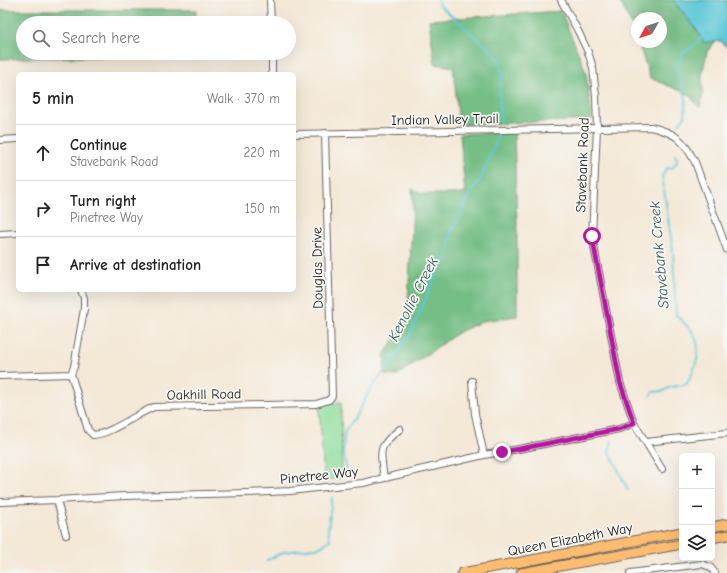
<!DOCTYPE html>
<meta charset="utf-8">
<style>
body{margin:0;font-family:"Comic Neue",sans-serif;background:#f6f6f6;color:#222}
.controls{position:absolute;right:12px;bottom:12px;display:grid;overflow:hidden;border-radius:6px;box-shadow:0 4px 16px #0002}
.controls button{width:36px;height:36px;display:grid;place-items:center;padding:0;border:0;border-bottom:1px solid #e0e0e0;background:#fff;color:#222;font:20px sans-serif}
.compass{position:absolute;left:631px;top:12px;width:36px;height:36px;border-radius:50%;background:#fff;box-shadow:0 4px 16px #0002;rotate:231deg}
.stop{position:absolute;width:12px;height:12px;margin:-9px;border:3px solid #b5179e;border-radius:50%;background:#fff}
.stop.end{background:#b5179e;border-color:#fff;box-shadow:0 1px 4px #0008}
.list{margin:0;padding:0;list-style:none}
h2{display:flex;justify-content:space-between;align-items:center;height:52px;margin:0;padding:0 16px;font-size:17px}
h2 small{font-size:13px;font-weight:400;color:#767676}
.list li{display:grid;grid-template-columns:26px 1fr auto;gap:12px;align-items:center;box-sizing:border-box;height:56px;padding:0 16px;border-top:1px solid #e0e0e0}
.list b{display:block;font-size:15px;white-space:nowrap}
.list p{margin:0;font-size:13px;white-space:nowrap;color:#767676}
.list em{font-size:13px;font-style:normal;color:#767676}
.icon{flex:none;width:22px;height:22px;fill:none;stroke:currentColor;stroke-width:2;stroke-linecap:round;stroke-linejoin:round}
.map{position:relative;flex:none;width:727px;height:573px;overflow:hidden}
.search{position:absolute;background:#fff;box-shadow:0 4px 16px #0002;left:16px;top:16px;width:280px;height:44px;display:flex;align-items:center;gap:10px;box-sizing:border-box;padding:0 14px;border-radius:22px;color:#767676;font-size:15px}
.panel{position:absolute;background:#fff;box-shadow:0 4px 16px #0002;left:16px;top:72px;width:280px;height:220px;border-radius:6px}
.map>svg:first-child{display:block}
.green{fill:#90df9e;stroke:#567e5d}
.forest{fill:#74be85;stroke:#486d50}
.water{fill:#5ec9d8;stroke:#3d727a}
.lines{fill:none;stroke-linecap:round;stroke-linejoin:round}
.stream{stroke:#5ec9d8;stroke-width:2}
.minor-casing{stroke:#68635d;stroke-width:8}
.highway-casing{stroke:#68635d;stroke-width:11}
.minor{stroke:#fff;stroke-width:6}
.highway{stroke:#febc70;stroke-width:9}
.route{stroke:#b5179e;stroke-width:5}
.labels{text-anchor:middle;stroke-width:3.5;stroke-linejoin:round;paint-order:stroke}
.street-label{font-size:14px;fill:#1c1c1c;stroke:#f6f6f2}
.water-label{font-size:15px;font-style:italic;fill:#33595e;stroke:#f6f6f2}
</style>
<div class="map">
<svg width="727" height="573" viewBox="0 0 727 573">
<rect width="100%" height="100%" fill="#f6f6f2"/>
<filter id="ink" filterUnits="userSpaceOnUse"><feTurbulence type="fractalNoise" baseFrequency=".025" numOctaves="2"/><feDisplacementMap in="SourceGraphic" scale="8" xChannelSelector="R" yChannelSelector="G"/><feConvolveMatrix kernelMatrix="1 2 1 2 8 2 1 2 1" color-interpolation-filters="sRGB"/></filter>
<filter id="wash" filterUnits="userSpaceOnUse"><feTurbulence type="fractalNoise" baseFrequency=".012" numOctaves="4" result="noise"/><feDisplacementMap in="SourceGraphic" scale="16" xChannelSelector="R" yChannelSelector="G"/><feGaussianBlur stdDeviation="0.9" result="paint"/><feColorMatrix in="noise" values="0 0 0 0 0 0 0 0 0 0 0 0 0 0 0 0 0 1.4 0 .05"/><feComposite in="paint" operator="in"/></filter>
<g filter="url(#wash)">
<rect width="100%" height="100%" fill="#f4e8d7"/>
<!-- green -->
<path class="green" d="M341 402 342 478 324 480 319 404Z"/>
<!-- forest -->
<path class="forest" d="M619 0H673L696 29 704 42 716 41 707 52 702 75 703 93 700 108 688 94 650 78 638 42H661V18H637V39L632 25Z
M0 10H196V23H23V53H193V55L0 59Z
M561 11 586 72 592 120 459 125 453 67 435 64 429 20Z
M514 132 517 225V316L483 321 459 332 396 376 385 375 384 355 407 320 413 207 412 189 422 194H465L460 134Z"/>
<!-- water -->
<path class="water" d="M673 0H727V48L721 41 704 43 696 29Z"/>
<g class="lines">
<!-- stream -->
<path class="stream" d="M438 0 439 5 493 52 500 63 502 71 499 103 501 124
M679 124 685 116 686 98 676 68 683 54 702 37
M650 396 653 392 664 391 668 388 687 384C695 367 704 352 693 333 689 327 681 320 676 315L673 252 662 176 667 168H672L677 162V158L675 155
M612 441 609 451 628 490
M347 472 343 452 345 431 355 417 370 390 396 355 411 333 437 272 447 257 451 233 473 188 482 176 500 132
M267 560 284 552 321 547 330 540 328 530 332 497"/>
</g>
</g>
<g filter="url(#ink)">
<g class="lines">
<!-- minor casing -->
<g class="minor-casing">
<path id="minor" d="M270 0 271 23
M561 0 578 31 588 52 593 68 596 96 597 128 592 236 620 382 634 423 662 469
M272 53V74
M294 134 651 127C676 133 683 139 695 162L727 250
M0 140 18 139
M0 234 18 233
M71 374 88 430 93 435C111 434 136 414 154 407L316 404 329 400 332 396 325 133
M0 376 71 374 74 367 84 309V298L81 290
M472 381 475 414 484 455
M646 442 727 433
M384 478C380 450 377 447 400 429
M57 500 66 535
M0 502 57 500 124 496 247 493 290 491 334 486 363 483 484 455 519 449 619 429 634 423
M630 573 702 564 710 567 715 573"/>
</g>
<!-- highway casing -->
<g class="highway-casing">
<path id="highway" d="M712 527 727 524
M712 538 727 535
M462 573 682 532
M521 573 682 544"/>
</g>
<!-- minor -->
<use href="#minor" class="minor"/>
<!-- highway -->
<use href="#highway" class="highway"/>
</g>
</g>
<g class="lines" filter="url(#ink)">
<!-- route -->
<path class="route" d="M502 452 519 449 619 429 634 423 620 382 592 236"/>
</g>
<g class="labels">
<!-- street labels -->
<g class="street-label">
<text transform="translate(445 119) rotate(-1)" y="5">Indian Valley Trail</text>
<text transform="translate(582 165) rotate(-88)" y="5">Stavebank Road</text>
<text transform="translate(317 268) rotate(-91)" y="5">Douglas Drive</text>
<text transform="translate(204 394) rotate(-1)" y="5">Oakhill Road</text>
<text transform="translate(319 475) rotate(-6)" y="5">Pinetree Way</text>
<text transform="translate(570 539) rotate(-11)" y="5">Queen Elizabeth Way</text>
</g>
<!-- water labels -->
<g class="water-label">
<text transform="translate(659 255) rotate(-95)" y="5">Stavebank Creek</text>
<text transform="translate(413 299) rotate(-63)" y="5">Kenollie Creek</text>
</g>
</g>
</svg>
<div class="controls">
<button>+</button>
<button>−</button>
<button><svg class="icon" aria-label="layers" viewBox="0 0 24 24"><path d="M12 4l9 5-9 5-9-5zM3 14l9 5 9-5"/></svg></button>
</div>
<svg class="compass" viewBox="-18 -18 36 36"><path d="M0-13l5 13h-10z" fill="#e53935"/><path d="M0 13l5-13h-10z" fill="#767676"/></svg>
<div class="stop" style="left:592px;top:236px"></div>
<div class="stop end" style="left:502px;top:452px"></div>
<div class="search"><svg class="icon" aria-label="search" viewBox="0 0 24 24"><circle cx="10" cy="10" r="6"/><path d="M15 15l6 6"/></svg>Search here</div>
<section class="panel">
<h2>5 min<small>Walk · 370 m</small></h2>
<ul class="list">
<li><svg class="icon" aria-label="ahead" viewBox="0 0 24 24"><path d="M12 20V5M6 11l6-6 6 6"/></svg><div><b>Continue</b><p>Stavebank Road</p></div><em>220 m</em></li>
<li><svg class="icon" aria-label="right" viewBox="0 0 24 24"><path d="M7 20v-9h11M14 6l5 5-5 5"/></svg><div><b>Turn right</b><p>Pinetree Way</p></div><em>150 m</em></li>
<li><svg class="icon" aria-label="arrive" viewBox="0 0 24 24"><path d="M6 21V4h12l-3 4 3 4H6"/></svg><div><b>Arrive at destination</b></div></li>
</ul>
</section>
</div>
